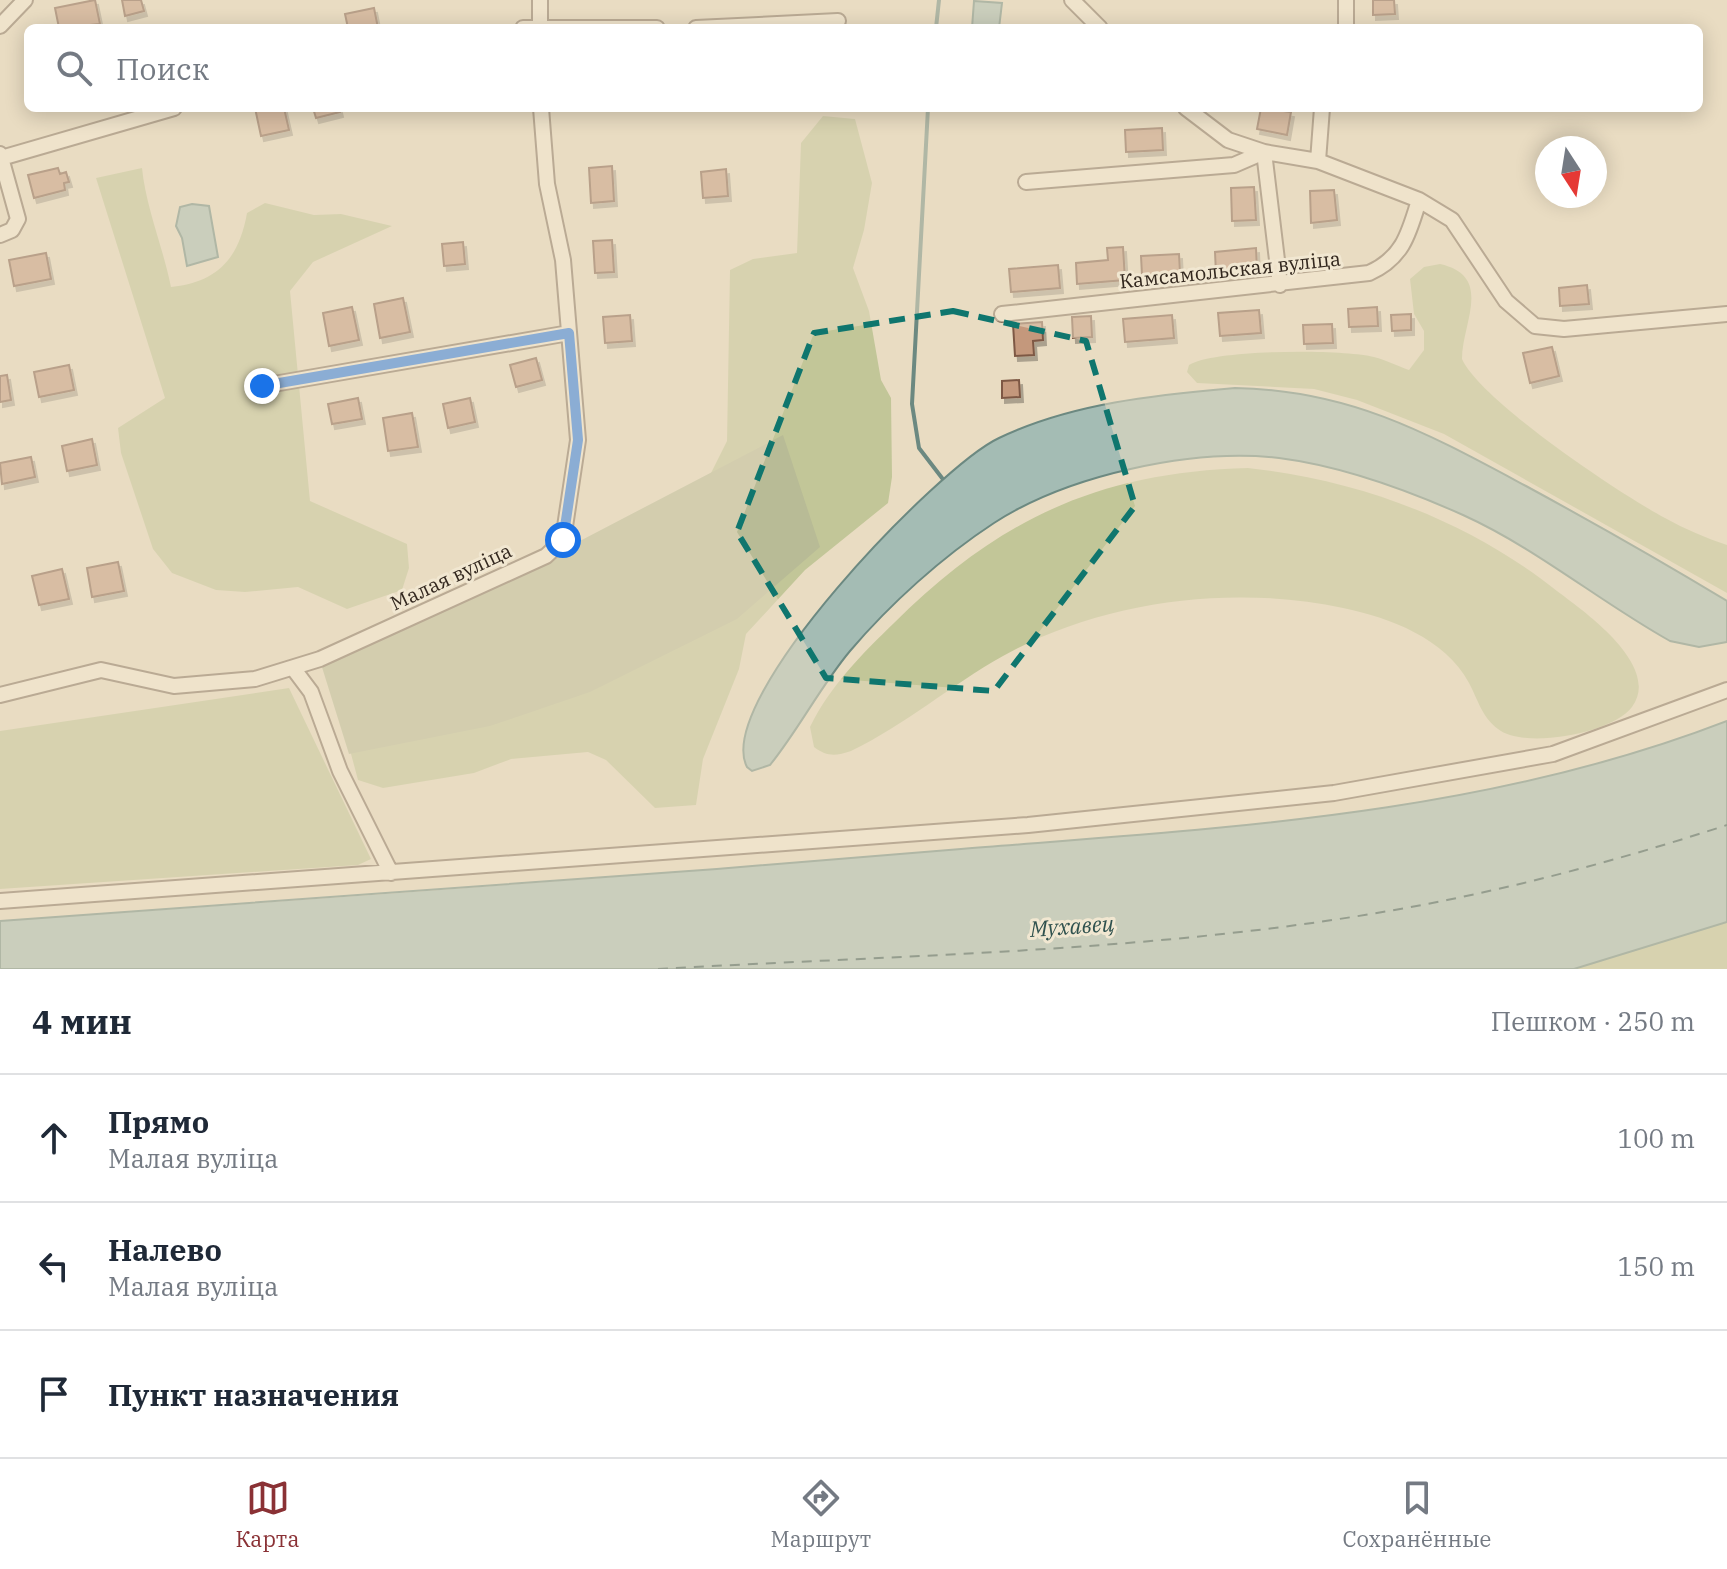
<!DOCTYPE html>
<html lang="ru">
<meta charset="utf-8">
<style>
body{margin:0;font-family:"IBM Plex Serif",serif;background:#f2f2f3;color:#1f2937}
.compass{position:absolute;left:1535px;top:136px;width:72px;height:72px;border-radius:50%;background:#fff;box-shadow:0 4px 20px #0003;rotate:168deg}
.stop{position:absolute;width:24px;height:24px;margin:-18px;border:6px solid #1a73e8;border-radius:50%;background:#fff}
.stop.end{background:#1a73e8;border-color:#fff;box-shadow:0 2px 8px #0008}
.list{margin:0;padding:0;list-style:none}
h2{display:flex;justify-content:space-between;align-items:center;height:104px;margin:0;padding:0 32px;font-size:34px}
h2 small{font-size:26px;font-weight:400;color:#747a83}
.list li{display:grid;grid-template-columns:52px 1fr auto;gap:24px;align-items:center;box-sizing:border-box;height:128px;padding:0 32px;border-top:2px solid #e0e1e3}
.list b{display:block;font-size:30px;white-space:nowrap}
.list p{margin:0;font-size:26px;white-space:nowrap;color:#747a83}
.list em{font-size:26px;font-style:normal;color:#747a83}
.icon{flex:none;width:44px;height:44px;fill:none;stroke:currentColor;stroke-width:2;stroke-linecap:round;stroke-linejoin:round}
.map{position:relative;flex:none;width:1727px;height:969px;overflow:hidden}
.search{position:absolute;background:#fff;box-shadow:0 4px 20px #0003;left:24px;right:24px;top:24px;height:88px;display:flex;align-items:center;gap:20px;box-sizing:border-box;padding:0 28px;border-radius:12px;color:#747a83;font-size:30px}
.sheet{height:488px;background:#fff}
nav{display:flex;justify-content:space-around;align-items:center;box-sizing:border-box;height:112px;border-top:2px solid #e0e1e3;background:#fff;font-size:22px;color:#747a83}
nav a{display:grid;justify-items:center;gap:4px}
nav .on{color:#8a3135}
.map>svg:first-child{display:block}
.green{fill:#c2c698}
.cemetery{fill:#b8bb96}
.water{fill:#a4bcb4;stroke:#6c8981;stroke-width:2}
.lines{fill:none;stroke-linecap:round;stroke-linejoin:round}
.stream{stroke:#6c8981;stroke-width:4}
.ferry{stroke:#2f514e;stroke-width:2;stroke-dasharray:10 8;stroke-linecap:butt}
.building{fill:#c4987c;stroke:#7e5944;stroke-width:2;filter:url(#shadow)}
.minor-casing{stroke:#816e5b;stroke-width:18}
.minor{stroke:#f5ead5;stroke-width:14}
.route{stroke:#1a73e8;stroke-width:10}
.marked{fill:none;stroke:#0f766e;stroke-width:6;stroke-dasharray:16 10;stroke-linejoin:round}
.labels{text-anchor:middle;stroke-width:6;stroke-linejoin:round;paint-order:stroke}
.street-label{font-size:20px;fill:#32271e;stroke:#f1e7d1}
.water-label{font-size:22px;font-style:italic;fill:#2f514e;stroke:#f1e7d1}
</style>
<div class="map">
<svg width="1727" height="969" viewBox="0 0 1727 969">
<defs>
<filter id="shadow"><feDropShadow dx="3" dy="5" stdDeviation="0" flood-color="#0004"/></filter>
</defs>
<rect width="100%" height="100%" fill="#e9dcc2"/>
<!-- green -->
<path class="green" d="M823 116 855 119 872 183 864 230 853 268 869 311 881 380 891 398 892 477 888 503 805 570 746 634 739 669 703 759 696 805 655 808 606 760 588 752 511 759 474 773 383 788 358 780 328 668 541 571 710 475 727 441 730 270 753 259 797 253 801 143Z
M142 168C146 208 163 247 171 287 218 282 239 258 247 213L265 203 314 215 341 214 392 226 313 262 290 291 310 501 407 544 409 568 402 590 347 609 298 587 245 592 216 590 172 573 153 549 121 453 118 428 165 398 96 178Z
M1440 264C1494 276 1462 323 1462 359 1481 401 1620 494 1665 518 1685 529 1706 538 1727 545V593L1444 434 1357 400 1314 389 1197 383 1187 372 1189 365C1213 349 1344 349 1374 357 1386 360 1398 366 1409 370L1424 350V331L1414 314 1410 279 1424 267Z
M1248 468C1360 480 1469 521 1557 591 1585 612 1662 666 1632 707 1613 733 1524 750 1498 729 1482 717 1478 700 1469 683 1445 638 1390 618 1343 608 1232 584 1101 601 1003 656 951 685 905 725 851 751 836 756 827 757 814 747L810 727C830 686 862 654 894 623 1000 518 1100 472 1248 468Z
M289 688 371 859 358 865 0 889V731Z
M1727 922V969H1574Z"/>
<!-- cemetery -->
<path class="cemetery" d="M783 435 820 547 737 619 590 692 490 726 349 754 321 664 507 579Z"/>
<!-- water -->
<path class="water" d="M974 1 1002 3 999 28H972Z
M192 204 209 206 218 257 187 266 182 238 176 226 180 207Z
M1235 388C1350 390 1427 433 1526 486 1594 523 1661 561 1727 601V642L1699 647 1670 641C1600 602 1536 548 1463 515 1405 489 1342 466 1279 458 1192 448 1068 475 994 523 942 557 890 604 850 651 820 687 799 729 770 765L752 771 747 767C712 700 939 466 999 438 1072 403 1156 395 1235 388Z
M1727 721V922L1574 969H0V921C321 899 641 876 961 849 1220 828 1482 816 1727 721Z"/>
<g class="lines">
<!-- stream -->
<path class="stream" d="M936 28 939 0
M928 108 912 404 919 448 942 478"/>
<!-- ferry -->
<path class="ferry" d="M658 969C919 954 1191 952 1447 900 1541 881 1635 855 1727 825"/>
</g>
<!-- building -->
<path class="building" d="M95 0 100 24 59 28 55 8Z
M122 0H141L144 11 125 16Z
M1373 0H1394L1395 14 1373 15Z
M374 8 378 28H348L345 14Z
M255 108H284L289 130 261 136Z
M313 108H339L340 112 316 118Z
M1261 108 1291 112 1287 135 1257 129Z
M1162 128 1163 150 1126 152 1125 130Z
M612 166 614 201 591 203 589 168Z
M58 168 60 174 66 172 69 182 64 183 65 190 34 198 28 175Z
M726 169 728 196 703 198 701 172Z
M1254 187 1256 220 1232 221 1231 188Z
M1334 190 1337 220 1311 223 1310 191Z
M612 240 614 272 595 273 593 241Z
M463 242 465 264 444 266 442 244Z
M1123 247 1125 280 1077 284 1076 263 1108 260 1107 248Z
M1256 248 1257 271 1216 274 1215 252Z
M46 253 51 279 14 286 9 260Z
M1179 254 1180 273 1142 275 1141 256Z
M1058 265 1060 288 1011 292 1009 269Z
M1587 285 1589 304 1560 306 1559 288Z
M403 298 410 332 380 338 374 304Z
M352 307 359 340 329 346 323 313Z
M1377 307 1378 326 1349 327 1348 309Z
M1259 310 1261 333 1220 336 1218 313Z
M1411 314V330L1392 331 1391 315Z
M630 315 632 341 605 343 603 317Z
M1172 315 1174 338 1125 342 1123 319Z
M1091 316 1092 337 1073 338 1072 317Z
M1042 322 1043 340 1033 341 1034 355 1015 356 1013 324Z
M1332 324 1333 343 1304 344 1303 325Z
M1552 347 1559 376 1530 383 1523 353Z
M536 358 542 380 516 387 510 365Z
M69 365 74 390 39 397 34 372Z
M7 375 11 400 0 402V376Z
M1019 380 1020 397 1002 398V381Z
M358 398 362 419 332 424 328 404Z
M470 398 475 422 448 428 443 404Z
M412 413 418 447 388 451 383 418Z
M92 439 97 465 67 471 62 446Z
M31 457 35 477 2 484 0 463Z
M118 562 124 591 92 597 87 568Z
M62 569 69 599 39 605 32 576Z"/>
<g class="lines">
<!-- minor casing -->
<g class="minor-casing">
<path id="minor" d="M540 0V28
M1072 0 1100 28
M1346 0V28
M0 26 25 0
M523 28H657
M696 28 838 21
M1186 108 1228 140 1264 152 1318 161 1419 200 1452 220 1506 301 1535 326 1564 329 1727 314
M0 154 18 219 12 230 0 235
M1 158 174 108
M1318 161 1322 108
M1026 182 1234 165 1264 152 1280 285
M1002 314 1369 273C1403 258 1409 233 1419 200
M262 386 569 333
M293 668 311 692 340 771 391 873
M0 695 101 670 174 686 255 679 320 659 546 556 563 540 578 440 563 260 547 184 541 108
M0 901 1028 825 1334 793 1553 754 1727 690"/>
</g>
<!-- minor -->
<use href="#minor" class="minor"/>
</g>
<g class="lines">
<!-- route -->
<path class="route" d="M262 386 569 333 578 440 563 540"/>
</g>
<!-- marked area -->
<path d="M0 0H1727V969H0ZM953 311 1086 341 1135 506 994 691 826 678 737 532 814 333Z" fill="#e9dcc2" fill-opacity=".55" fill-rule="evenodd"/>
<path class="marked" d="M953 311 1086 341 1135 506 994 691 826 678 737 532 814 333Z"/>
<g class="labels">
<!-- street labels -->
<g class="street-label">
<text transform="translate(1230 270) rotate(-6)" y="7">Камсамольская вуліца</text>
<text transform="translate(451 577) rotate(-25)" y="7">Малая вуліца</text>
</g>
<!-- water labels -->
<g class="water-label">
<text transform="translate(1072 926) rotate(-4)" y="8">Мухавец</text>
</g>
</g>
</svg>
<svg class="compass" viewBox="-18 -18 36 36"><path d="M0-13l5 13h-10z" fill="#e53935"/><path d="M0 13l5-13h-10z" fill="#747a83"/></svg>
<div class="stop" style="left:563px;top:540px"></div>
<div class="stop end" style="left:262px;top:386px"></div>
<div class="search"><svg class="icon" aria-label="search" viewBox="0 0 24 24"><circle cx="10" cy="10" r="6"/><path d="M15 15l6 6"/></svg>Поиск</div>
</div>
<section class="sheet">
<h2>4 мин<small>Пешком · 250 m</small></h2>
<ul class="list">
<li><svg class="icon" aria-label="ahead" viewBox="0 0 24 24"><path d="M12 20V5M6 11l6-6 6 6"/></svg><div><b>Прямо</b><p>Малая вуліца</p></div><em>100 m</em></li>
<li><svg class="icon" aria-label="left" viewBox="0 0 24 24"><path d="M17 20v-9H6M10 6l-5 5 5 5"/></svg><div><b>Налево</b><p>Малая вуліца</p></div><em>150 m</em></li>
<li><svg class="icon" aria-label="arrive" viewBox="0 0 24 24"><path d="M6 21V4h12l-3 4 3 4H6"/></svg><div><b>Пункт назначения</b></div></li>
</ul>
</section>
<nav>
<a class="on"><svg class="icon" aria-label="map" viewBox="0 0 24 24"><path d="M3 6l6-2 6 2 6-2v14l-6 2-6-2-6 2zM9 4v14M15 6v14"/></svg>Карта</a>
<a><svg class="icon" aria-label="directions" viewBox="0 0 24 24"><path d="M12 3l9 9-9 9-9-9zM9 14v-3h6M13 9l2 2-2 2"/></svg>Маршрут</a>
<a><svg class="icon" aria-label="saved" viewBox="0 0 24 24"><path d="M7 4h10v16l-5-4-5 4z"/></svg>Сохранённые</a>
</nav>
